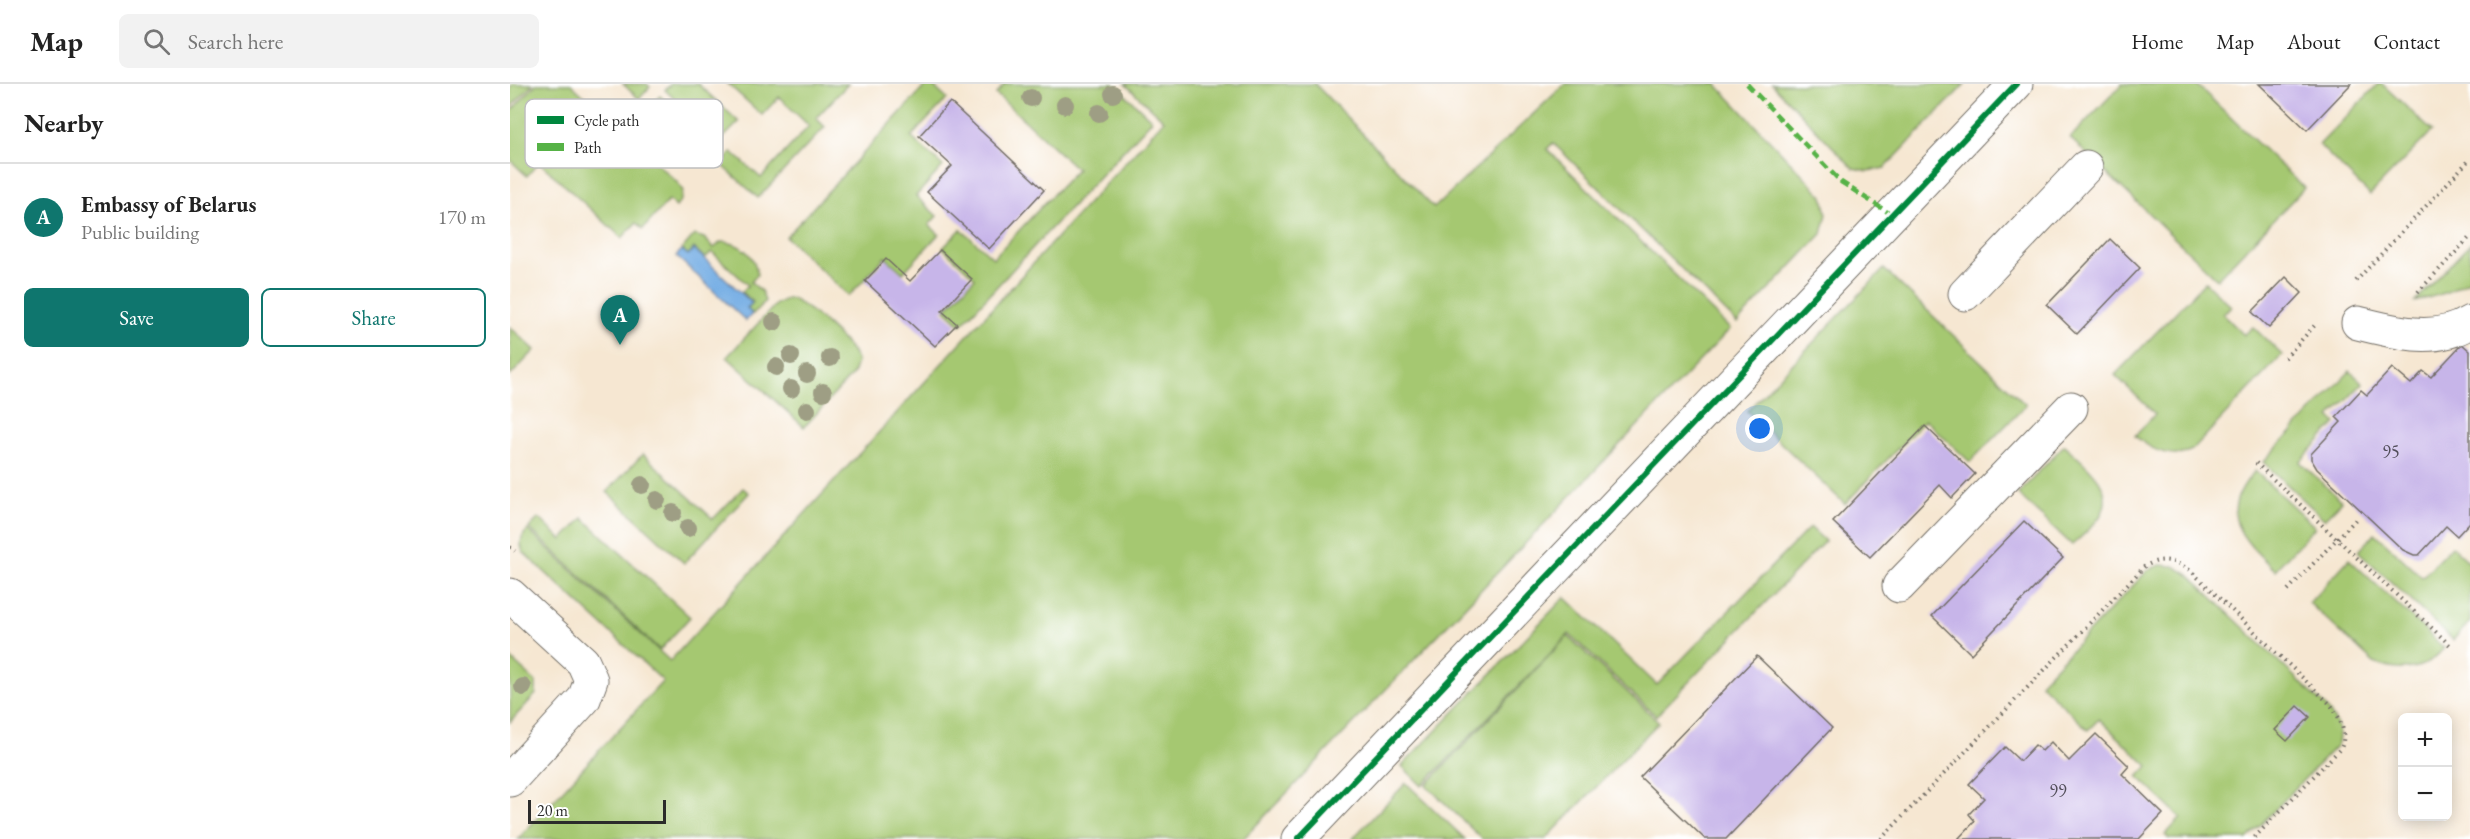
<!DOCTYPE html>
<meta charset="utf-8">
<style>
body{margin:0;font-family:"EB Garamond",serif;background:#f2f2f2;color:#222}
.controls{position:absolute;right:18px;bottom:18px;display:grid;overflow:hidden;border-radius:9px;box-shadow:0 3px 15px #0003}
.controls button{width:54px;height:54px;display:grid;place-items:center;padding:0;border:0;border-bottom:2px solid #e0e0e0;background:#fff;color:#222;font:30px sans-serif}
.scale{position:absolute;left:18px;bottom:15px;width:138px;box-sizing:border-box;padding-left:6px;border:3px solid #2b2b2b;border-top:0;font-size:16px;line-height:21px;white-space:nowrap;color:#2b2b2b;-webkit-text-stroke:4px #fff;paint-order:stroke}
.you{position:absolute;left:1250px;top:345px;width:21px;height:21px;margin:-15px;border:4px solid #fff;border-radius:50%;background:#1a73e8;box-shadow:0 0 0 9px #1a73e833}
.badge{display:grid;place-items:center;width:39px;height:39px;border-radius:50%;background:#0f766e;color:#fff;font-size:20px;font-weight:700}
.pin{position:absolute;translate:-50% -50px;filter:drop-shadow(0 2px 3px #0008)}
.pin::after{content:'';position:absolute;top:32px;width:21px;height:18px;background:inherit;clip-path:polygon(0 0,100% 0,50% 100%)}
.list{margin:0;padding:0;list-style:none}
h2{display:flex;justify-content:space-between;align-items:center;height:78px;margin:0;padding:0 24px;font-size:26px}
h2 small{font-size:20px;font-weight:400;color:#767676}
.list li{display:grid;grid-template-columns:39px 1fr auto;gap:18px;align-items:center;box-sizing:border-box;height:108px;padding:0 24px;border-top:2px solid #e0e0e0}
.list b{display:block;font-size:22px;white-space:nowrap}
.list p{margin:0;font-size:20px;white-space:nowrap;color:#767676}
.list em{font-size:20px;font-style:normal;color:#767676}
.actions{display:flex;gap:12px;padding:18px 24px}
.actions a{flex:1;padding:14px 0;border:2px solid #0f766e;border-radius:9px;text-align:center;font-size:21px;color:#0f766e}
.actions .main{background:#0f766e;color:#fff}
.icon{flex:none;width:33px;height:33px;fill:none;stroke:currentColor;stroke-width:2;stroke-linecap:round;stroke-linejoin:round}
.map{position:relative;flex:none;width:1960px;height:755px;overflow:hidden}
header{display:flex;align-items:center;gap:36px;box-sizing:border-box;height:84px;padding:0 30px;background:#fff;border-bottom:2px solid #e0e0e0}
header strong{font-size:28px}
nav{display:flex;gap:33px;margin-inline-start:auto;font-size:21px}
.search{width:420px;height:54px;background:#f2f2f2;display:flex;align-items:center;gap:15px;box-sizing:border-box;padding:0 21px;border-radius:9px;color:#767676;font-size:22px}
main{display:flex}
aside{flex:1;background:#fff}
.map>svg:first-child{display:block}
.green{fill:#a5c871;stroke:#687a4e;stroke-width:1.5}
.water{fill:#75ade4;stroke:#506c88;stroke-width:1.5}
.building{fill:#c7b5e9}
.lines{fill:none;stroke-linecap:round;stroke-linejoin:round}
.minor-casing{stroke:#726d65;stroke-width:35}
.path{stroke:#726d65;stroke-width:4;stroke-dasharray:1.5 4.5;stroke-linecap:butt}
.minor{stroke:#fff;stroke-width:33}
.quiet{stroke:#56b246;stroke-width:4.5;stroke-dasharray:9 4.5;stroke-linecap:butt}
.cycleway-casing{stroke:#fff;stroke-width:10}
.cycleway{stroke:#00873e;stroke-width:6}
.tree{fill:#9e9e84}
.labels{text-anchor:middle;stroke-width:4.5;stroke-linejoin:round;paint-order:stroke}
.number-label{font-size:18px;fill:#524e5a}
.key{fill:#fff;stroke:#bfbfbf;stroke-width:1.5}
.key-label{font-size:16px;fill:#2b2b2b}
</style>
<header>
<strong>Map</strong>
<div class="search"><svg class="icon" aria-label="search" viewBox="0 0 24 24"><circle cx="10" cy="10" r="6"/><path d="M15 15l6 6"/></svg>Search here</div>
<nav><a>Home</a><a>Map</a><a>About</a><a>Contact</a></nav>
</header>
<main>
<aside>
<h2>Nearby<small></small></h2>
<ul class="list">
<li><span class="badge">A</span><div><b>Embassy of Belarus</b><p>Public building</p></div><em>170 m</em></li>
</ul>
<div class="actions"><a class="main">Save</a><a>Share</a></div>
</aside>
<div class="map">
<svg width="1960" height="755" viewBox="0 0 1960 755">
<rect width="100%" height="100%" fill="#fff"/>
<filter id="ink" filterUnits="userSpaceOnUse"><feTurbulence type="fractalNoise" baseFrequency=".0167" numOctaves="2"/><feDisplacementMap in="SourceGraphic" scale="12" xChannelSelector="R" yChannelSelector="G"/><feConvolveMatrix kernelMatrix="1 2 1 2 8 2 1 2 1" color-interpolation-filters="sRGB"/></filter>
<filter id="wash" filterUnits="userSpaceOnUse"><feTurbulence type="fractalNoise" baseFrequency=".008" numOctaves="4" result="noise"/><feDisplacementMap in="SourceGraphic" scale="24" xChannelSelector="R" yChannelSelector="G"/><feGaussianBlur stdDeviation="1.35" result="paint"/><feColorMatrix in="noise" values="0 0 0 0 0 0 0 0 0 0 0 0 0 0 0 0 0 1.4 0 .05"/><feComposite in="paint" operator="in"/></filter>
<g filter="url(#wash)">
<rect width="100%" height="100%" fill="#f6e7d2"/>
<!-- green -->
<path class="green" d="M3 0H23L0 24V4Z
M26 0H61L167 98 173 107 171 116 166 123 159 116 133 145 126 139 112 154 29 78 17 92 0 76V28Z
M113 0H137L140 3 129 15Z
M161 0H188L229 38 210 57 155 6Z
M218 0H338L306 34 315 43 248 114 211 80 222 68 251 94 299 42 269 13 252 31Z
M417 0H421L437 15 401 53 433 82 406 112 427 132 419 141 429 150 393 189 375 173 339 212 276 153Z
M495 0H604L642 36 451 241 435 226 465 194 433 164 451 145 483 174 567 85 486 10Z
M615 0H805L924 124 1055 0H1206L1313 112 1317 130 1312 150 1227 239 1043 59 1037 65 1220 245 733 755H8L153 597 13 468C9 459 11 452 18 446L160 577 654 36Z
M1262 0H1455L1375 84 1358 87 1343 84Z
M1612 0H1686L1794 104 1707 195 1560 54Z
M1868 0H1872L1922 47 1860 111 1809 61Z
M150 12 206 63 200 69 144 18Z
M184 151 194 154 204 164 211 158C230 158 246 171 247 191L241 198 252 208 255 217 243 230 237 225 243 218 232 208 238 201 202 168 195 174 184 164 178 171 172 165Z
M1960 160V196L1937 208 1905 218Z
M1374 185 1516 321 1460 378 1415 336 1335 420 1237 327Z
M1695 198 1721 222 1713 230 1734 251 1743 243 1772 271 1682 366C1660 376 1641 366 1625 352L1645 330 1605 291Z
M278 214C293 216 345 263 347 278L343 290 294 343 217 273 266 220Z
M0 243 25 266 0 292Z
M1840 287 1853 299 1820 333 1826 339 1790 378 1832 417 1814 435 1753 378Z
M1554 361C1573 379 1610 404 1589 434 1582 444 1571 453 1562 461L1508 410Z
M133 370 203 435 233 404 239 409 174 479 97 408Z
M1745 387 1805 443 1765 486C1730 453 1706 430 1745 387Z
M29 434 52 456 73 434 180 533 150 566 19 444Z
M1300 443 1315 457 1146 632 1059 550 912 702 892 682 1055 513 1147 601Z
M1865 449 1912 493 1942 462 1960 479V538L1943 556 1848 467Z
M1839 475 1934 564C1915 587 1891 590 1864 579L1799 519Z
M1650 481 1664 482 1678 490 1816 623C1824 634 1833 648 1827 661L1737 755H1659L1655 751 1671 734 1628 693 1638 682 1589 635 1578 646 1530 599 1638 486Z
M1058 552 1149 638 1036 755H972L916 701Z
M0 574 26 598V610L0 638Z
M896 699 955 755H842Z"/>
<!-- water -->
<path class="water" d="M184 165 242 219 237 224 242 230 236 237 166 172 172 166 178 171Z"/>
<g id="blocks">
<!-- building -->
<path class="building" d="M1749 0H1841L1797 46Z
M440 18 534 106 479 165 417 108 442 82 409 52Z
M1600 155 1630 184 1567 250 1537 221Z
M430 166 462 195 432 227 447 240 425 262 355 197 376 175 400 197Z
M1776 193 1792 209 1759 244 1742 228Z
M1952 260 1960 267V438L1947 452 1936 442 1909 471H1904L1893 466 1807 385 1801 375V370L1831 338 1826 333 1851 306 1857 311 1882 284 1901 300 1913 287 1921 293Z
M1415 342 1465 390 1442 414 1430 401 1360 473 1323 438Z
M1514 437 1553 474 1461 570 1422 532Z
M1247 572 1322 644 1216 755H1195L1130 693Z
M1788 622 1800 633 1777 657 1765 646Z
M1586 650 1619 682 1612 690 1653 730 1629 755H1448L1465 737 1459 730 1474 714 1459 700 1495 663 1510 677 1525 661 1532 667 1541 658 1559 677Z"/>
</g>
</g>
<g filter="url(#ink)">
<use href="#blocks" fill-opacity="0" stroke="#726d65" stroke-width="1.5"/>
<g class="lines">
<!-- minor casing -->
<g class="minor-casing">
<path id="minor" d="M1455 210 1576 83
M1848 239C1885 248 1925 260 1960 238
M1389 502 1561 324
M0 511 73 578 81 596 74 615 0 696
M788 755 1506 0"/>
</g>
<!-- path -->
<path class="path" d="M1846 197 1960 75
M1908 208 1960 153
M1775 274 1806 240
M1746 379 1942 563
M0 463 5 467
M1778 506 1848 433
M1371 755 1634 483C1651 472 1665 476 1681 487L1820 620C1829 632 1838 648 1831 664L1743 755"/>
<!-- minor -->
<use href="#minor" class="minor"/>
<!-- quiet -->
<path class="quiet" d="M1237 0 1331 98 1382 131"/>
<!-- cycleway casing -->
<g class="cycleway-casing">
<path id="cycleway" d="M788 755 1506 0"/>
</g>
<!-- cycleway -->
<use href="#cycleway" class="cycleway"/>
</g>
<!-- trees -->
<g class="tree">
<circle cx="603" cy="10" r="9"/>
<circle cx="521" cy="14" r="9"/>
<circle cx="555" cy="21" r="9"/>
<circle cx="589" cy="29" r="9"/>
<circle cx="264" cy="238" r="9"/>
<circle cx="281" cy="272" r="9"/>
<circle cx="320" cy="274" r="9"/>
<circle cx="266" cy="283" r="9"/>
<circle cx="297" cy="290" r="9"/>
<circle cx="281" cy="305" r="9"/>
<circle cx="313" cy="308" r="9"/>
<circle cx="297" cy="326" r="9"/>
<circle cx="132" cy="401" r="9"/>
<circle cx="147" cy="416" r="9"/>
<circle cx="163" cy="429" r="9"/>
<circle cx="178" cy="444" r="9"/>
<circle cx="13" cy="603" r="9"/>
</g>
</g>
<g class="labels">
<!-- number labels -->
<g class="number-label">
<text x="1881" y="374">95</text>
<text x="1548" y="713">99</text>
</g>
</g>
<!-- legend -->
<rect x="15" y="15" width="198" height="69" rx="9" class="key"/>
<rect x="27" y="32" width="27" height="8" fill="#00873e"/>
<rect x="27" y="59" width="27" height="8" fill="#56b246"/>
<g class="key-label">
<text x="64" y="42">Cycle path</text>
<text x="64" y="69">Path</text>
</g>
</svg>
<div class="controls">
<button>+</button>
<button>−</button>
</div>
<div class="scale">20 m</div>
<div class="you"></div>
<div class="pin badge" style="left:110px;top:261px">A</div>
</div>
</main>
